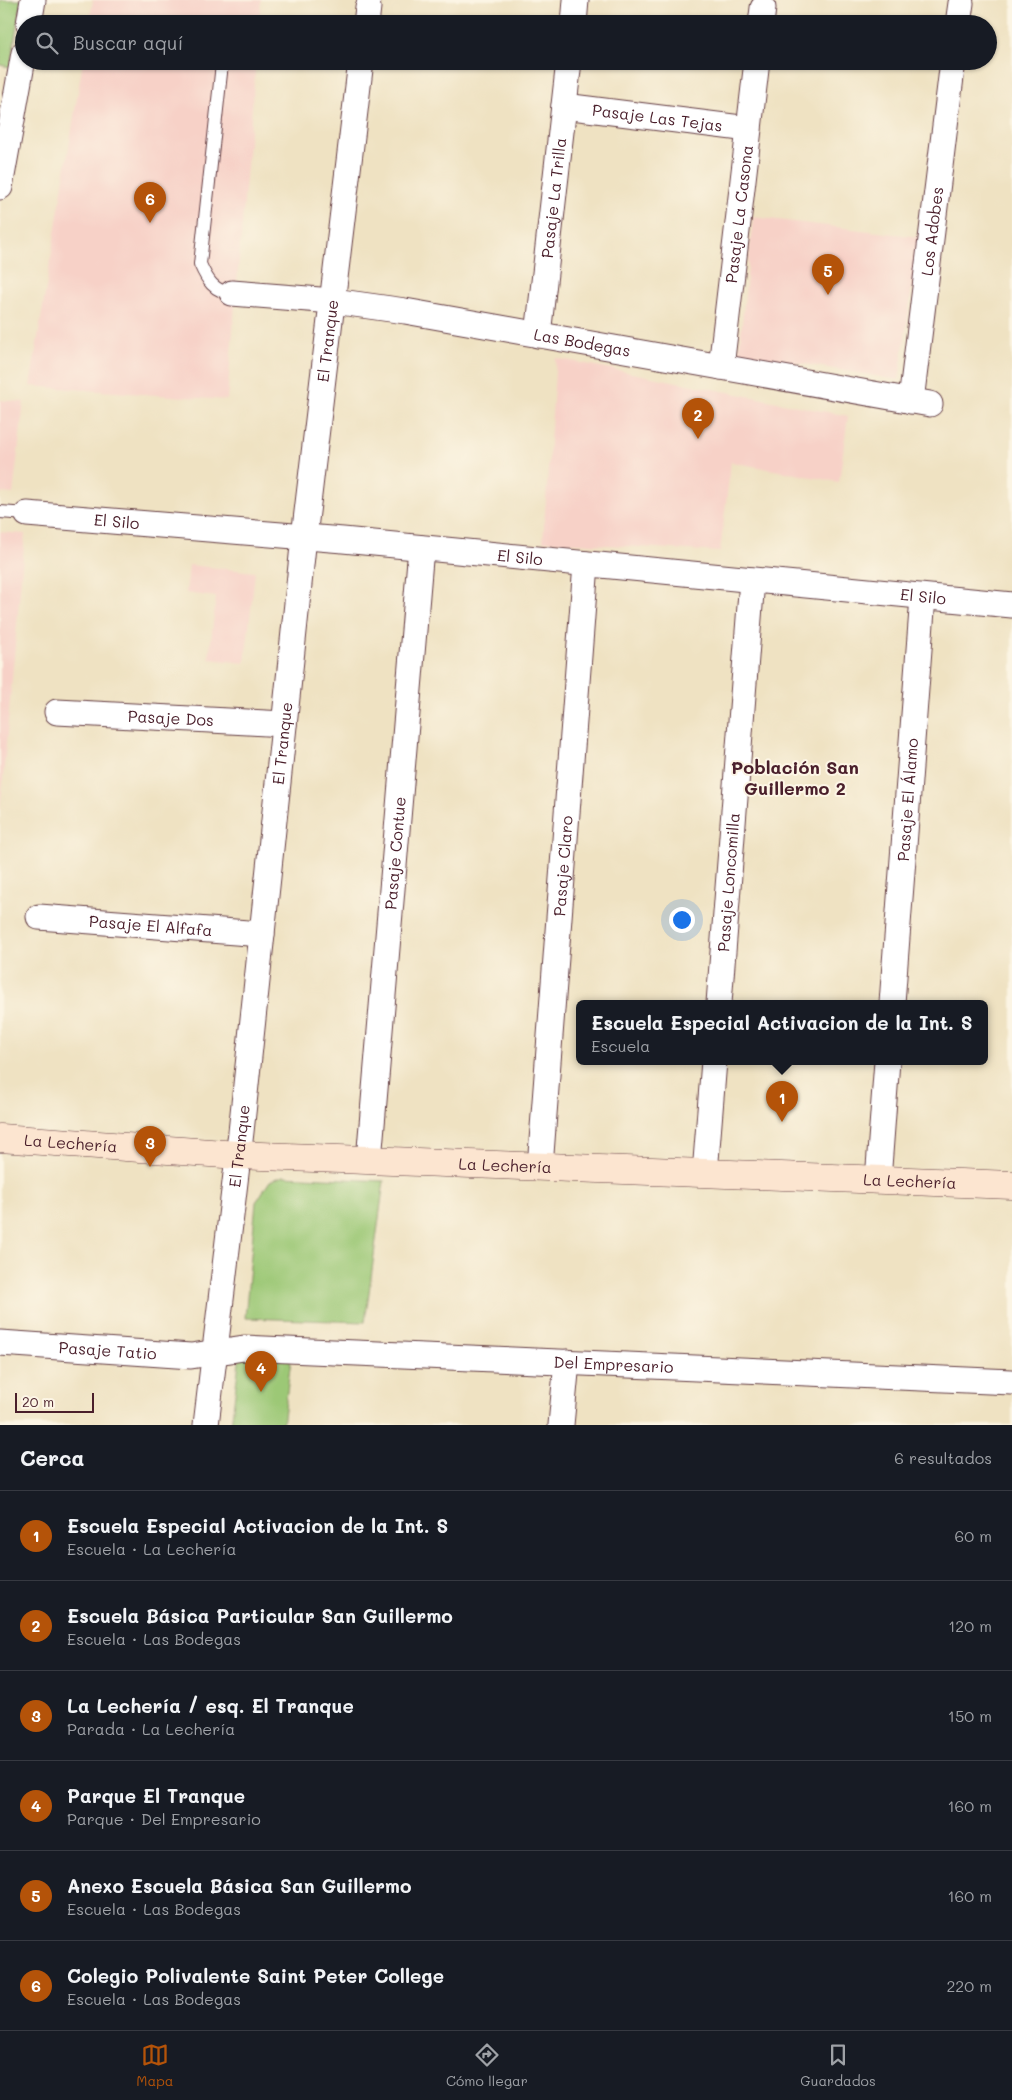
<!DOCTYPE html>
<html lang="es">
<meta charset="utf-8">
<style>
body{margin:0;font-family:Mali,sans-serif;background:#242831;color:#f1f3f6}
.scale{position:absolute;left:15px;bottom:12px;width:79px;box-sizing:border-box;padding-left:5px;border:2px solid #4a1f2b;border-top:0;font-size:14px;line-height:18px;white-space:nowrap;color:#4a1f2b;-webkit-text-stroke:4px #fcf5e5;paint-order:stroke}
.you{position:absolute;left:681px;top:919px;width:18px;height:18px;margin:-12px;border:4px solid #fff;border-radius:50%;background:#1a73e8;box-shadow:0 0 0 8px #1a73e833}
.badge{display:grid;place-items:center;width:32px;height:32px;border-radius:50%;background:#b45309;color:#fff;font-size:16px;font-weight:700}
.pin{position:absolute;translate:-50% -41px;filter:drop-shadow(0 1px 2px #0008)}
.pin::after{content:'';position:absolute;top:26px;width:18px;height:15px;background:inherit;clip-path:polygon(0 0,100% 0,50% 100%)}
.popup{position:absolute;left:576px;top:1000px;width:412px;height:65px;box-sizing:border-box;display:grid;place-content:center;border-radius:8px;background:#171b24;filter:drop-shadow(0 1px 4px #0005);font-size:16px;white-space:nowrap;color:#9ea1a6}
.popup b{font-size:19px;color:#f1f3f6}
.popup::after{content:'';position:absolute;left:50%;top:100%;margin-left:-10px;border:10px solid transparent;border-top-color:#171b24}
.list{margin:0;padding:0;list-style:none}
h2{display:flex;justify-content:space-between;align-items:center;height:65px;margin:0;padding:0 20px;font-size:21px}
h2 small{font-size:16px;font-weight:400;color:#9ea1a6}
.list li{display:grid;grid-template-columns:32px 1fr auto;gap:15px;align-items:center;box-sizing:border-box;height:90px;padding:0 20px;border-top:1px solid #363941}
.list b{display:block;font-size:19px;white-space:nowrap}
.list p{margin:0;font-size:16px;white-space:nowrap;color:#9ea1a6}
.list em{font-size:16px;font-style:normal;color:#9ea1a6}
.icon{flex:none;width:28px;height:28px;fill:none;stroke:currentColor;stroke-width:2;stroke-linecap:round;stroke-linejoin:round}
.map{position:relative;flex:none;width:1012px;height:1425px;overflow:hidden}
.search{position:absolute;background:#171b24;box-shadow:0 1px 4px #0004;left:15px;right:15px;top:15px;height:55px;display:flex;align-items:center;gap:12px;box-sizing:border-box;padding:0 18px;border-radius:28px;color:#9ea1a6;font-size:19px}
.sheet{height:605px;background:#171b24}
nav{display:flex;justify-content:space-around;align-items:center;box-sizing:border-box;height:70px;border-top:1px solid #363941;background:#171b24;font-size:14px;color:#9ea1a6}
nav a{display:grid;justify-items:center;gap:2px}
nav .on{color:#b45309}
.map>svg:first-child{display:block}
.built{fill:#f7d1c7}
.green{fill:#9cc876;stroke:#737450}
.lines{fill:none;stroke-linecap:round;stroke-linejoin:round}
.lane-casing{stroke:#633c42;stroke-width:14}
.street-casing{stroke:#633c42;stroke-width:27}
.secondary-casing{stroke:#633c42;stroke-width:29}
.lane{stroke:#fff;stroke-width:12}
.street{stroke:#fff;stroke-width:25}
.secondary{stroke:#fce5d0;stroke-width:28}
.labels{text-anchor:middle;stroke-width:4;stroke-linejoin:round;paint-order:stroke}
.street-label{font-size:16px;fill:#4a1f2b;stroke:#fcf5e5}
.neighbourhood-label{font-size:18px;font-weight:bold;fill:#4a1f2b;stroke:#fcf5e5}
</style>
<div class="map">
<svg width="1012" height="1425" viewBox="0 0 1012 1425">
<rect width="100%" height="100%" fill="#fcf5e5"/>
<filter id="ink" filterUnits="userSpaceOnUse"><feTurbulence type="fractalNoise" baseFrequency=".02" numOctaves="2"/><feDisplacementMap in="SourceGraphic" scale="10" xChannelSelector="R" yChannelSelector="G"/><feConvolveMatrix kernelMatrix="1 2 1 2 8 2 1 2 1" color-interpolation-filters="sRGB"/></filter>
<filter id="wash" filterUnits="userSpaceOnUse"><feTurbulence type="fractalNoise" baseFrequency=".0096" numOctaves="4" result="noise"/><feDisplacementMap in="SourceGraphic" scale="20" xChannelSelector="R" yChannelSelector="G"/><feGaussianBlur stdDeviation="1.12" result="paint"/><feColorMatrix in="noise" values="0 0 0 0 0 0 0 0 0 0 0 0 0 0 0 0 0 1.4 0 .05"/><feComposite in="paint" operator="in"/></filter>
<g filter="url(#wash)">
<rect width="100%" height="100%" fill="#efe2c2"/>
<!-- built -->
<path class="built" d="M93 0H261L259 24H89Z
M83 61H256L227 400 30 386Z
M753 217 919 237 899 380 739 353Z
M556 358 848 416 839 482 731 462 720 552 543 541Z
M0 400 24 402 13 494 0 493Z
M0 532 25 534 0 812Z
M189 565 255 572 245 663 209 659 216 597 186 593Z"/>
<!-- green -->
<path class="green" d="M0 0H21L10 67 0 65Z
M283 1176 384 1181 365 1322 245 1318 256 1202 270 1181Z
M240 1354 291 1359 283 1425H231Z"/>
</g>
<g filter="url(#ink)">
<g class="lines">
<!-- lane casing -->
<g class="lane-casing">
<path id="lane" d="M222 64 200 264C207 280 214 292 232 293
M0 512 27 514"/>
</g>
<!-- street casing -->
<g class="street-casing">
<g id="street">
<path d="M29 24 33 0"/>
<path d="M366 24 368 7"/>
<path d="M574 24 576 0"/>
<path d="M761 24 763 8"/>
<path d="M958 24 961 3"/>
<path id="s1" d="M564 106 749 129"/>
<path d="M0 187 24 53"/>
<path id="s2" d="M232 293 333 301 405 311 930 404"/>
<path id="s3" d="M538 335 569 61"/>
<path id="s4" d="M721 367 757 61"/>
<path id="s5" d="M911 401 953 61"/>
<path id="s6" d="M27 514 343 540 1012 605"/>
<path id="s7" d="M57 712 284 724"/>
<path id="s8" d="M39 917 262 934"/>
<path id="s9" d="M719 1003 752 580"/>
<path id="s10" d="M892 1003 923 597"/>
<path id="s11" d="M369 1160 421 548"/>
<path id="s12" d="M540 1167 586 564"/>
<path d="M705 1173 714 1061"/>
<path d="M878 1180 887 1061"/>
<path id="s13" d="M0 1343 191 1356 244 1348 1012 1382"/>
<path id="s14" d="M206 1425 241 1132 304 537 361 61"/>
<path d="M561 1425 567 1362"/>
</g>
</g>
<!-- secondary casing -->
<g class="secondary-casing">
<g id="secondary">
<path id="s15" d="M0 1138 238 1155 1012 1185"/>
</g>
</g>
<!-- lane -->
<use href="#lane" class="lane"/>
<!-- street -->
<use href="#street" class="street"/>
<!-- secondary -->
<use href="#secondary" class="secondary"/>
</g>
</g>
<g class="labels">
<!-- street labels -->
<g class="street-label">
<text dy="6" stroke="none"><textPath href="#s1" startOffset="94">Pasaje Las Tejas</textPath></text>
<text dy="6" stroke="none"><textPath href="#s3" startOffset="138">Pasaje La Trilla</textPath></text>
<text dy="6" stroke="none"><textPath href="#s4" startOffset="154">Pasaje La Casona</textPath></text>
<text dy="6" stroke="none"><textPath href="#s5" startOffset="171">Los Adobes</textPath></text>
<text dy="6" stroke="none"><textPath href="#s14" startOffset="1091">El Tranque</textPath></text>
<text dy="6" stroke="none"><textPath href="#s2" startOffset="354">Las Bodegas</textPath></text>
<text dy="6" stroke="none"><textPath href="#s6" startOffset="90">El Silo</textPath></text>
<text dy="6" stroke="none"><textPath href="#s6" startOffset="495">El Silo</textPath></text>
<text dy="6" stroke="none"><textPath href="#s6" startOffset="900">El Silo</textPath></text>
<text dy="6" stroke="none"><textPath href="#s7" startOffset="114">Pasaje Dos</textPath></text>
<text dy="6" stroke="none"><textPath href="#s14" startOffset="686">El Tranque</textPath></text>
<text dy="6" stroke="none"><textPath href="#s10" startOffset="204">Pasaje El Álamo</textPath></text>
<text dy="6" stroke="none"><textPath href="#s11" startOffset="308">Pasaje Contue</textPath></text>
<text dy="6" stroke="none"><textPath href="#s12" startOffset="302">Pasaje Claro</textPath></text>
<text dy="6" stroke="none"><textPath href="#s9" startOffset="121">Pasaje Loncomilla</textPath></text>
<text dy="6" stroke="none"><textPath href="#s8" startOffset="112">Pasaje El Alfafa</textPath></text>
<text dy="6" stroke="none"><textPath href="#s15" startOffset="71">La Lechería</textPath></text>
<text dy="6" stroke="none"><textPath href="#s14" startOffset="281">El Tranque</textPath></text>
<text dy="6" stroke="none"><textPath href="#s15" startOffset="506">La Lechería</textPath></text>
<text dy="6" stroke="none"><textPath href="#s15" startOffset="911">La Lechería</textPath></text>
<text dy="6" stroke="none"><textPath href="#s13" startOffset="108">Pasaje Tatio</textPath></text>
<text dy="6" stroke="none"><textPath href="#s13" startOffset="615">Del Empresario</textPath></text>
</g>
<!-- neighbourhood labels -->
<g class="neighbourhood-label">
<text x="795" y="774">Población San<tspan x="795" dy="21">Guillermo 2</tspan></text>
</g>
</g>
</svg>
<div class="scale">20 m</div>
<div class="you"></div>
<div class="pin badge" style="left:782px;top:1122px">1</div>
<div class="popup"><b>Escuela Especial Activacion de la Int. S</b>Escuela</div>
<div class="pin badge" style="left:698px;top:439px">2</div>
<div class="pin badge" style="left:150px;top:1167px">3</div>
<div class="pin badge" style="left:261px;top:1392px">4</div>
<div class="pin badge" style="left:828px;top:295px">5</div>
<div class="pin badge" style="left:150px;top:223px">6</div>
<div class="search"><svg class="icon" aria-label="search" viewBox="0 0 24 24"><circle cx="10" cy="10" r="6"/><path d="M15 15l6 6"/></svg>Buscar aquí</div>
</div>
<section class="sheet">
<h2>Cerca<small>6 resultados</small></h2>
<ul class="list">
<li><span class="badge">1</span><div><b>Escuela Especial Activacion de la Int. S</b><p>Escuela · La Lechería</p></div><em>60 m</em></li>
<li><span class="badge">2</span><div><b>Escuela Básica Particular San Guillermo</b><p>Escuela · Las Bodegas</p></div><em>120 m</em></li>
<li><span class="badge">3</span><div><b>La Lechería / esq. El Tranque</b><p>Parada · La Lechería</p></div><em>150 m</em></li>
<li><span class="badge">4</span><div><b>Parque El Tranque</b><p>Parque · Del Empresario</p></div><em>160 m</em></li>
<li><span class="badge">5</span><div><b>Anexo Escuela Básica San Guillermo</b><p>Escuela · Las Bodegas</p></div><em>160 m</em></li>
<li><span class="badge">6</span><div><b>Colegio Polivalente Saint Peter College</b><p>Escuela · Las Bodegas</p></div><em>220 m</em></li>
</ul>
</section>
<nav>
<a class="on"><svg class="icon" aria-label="map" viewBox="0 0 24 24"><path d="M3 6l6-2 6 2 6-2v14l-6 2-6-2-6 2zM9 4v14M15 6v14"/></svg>Mapa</a>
<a><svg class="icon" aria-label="directions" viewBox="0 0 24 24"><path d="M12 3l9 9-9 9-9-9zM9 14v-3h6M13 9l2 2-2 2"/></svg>Cómo llegar</a>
<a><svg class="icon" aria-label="saved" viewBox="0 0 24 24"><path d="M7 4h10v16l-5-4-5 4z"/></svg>Guardados</a>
</nav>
